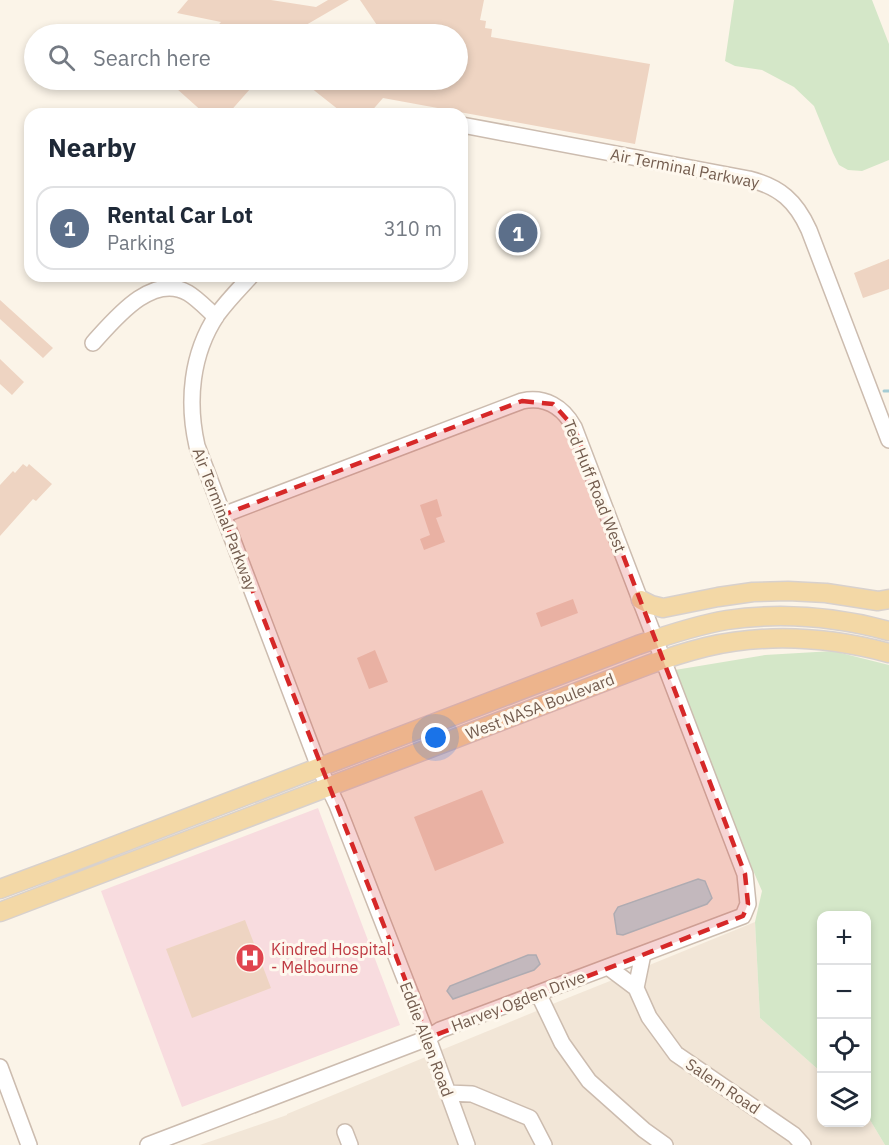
<!DOCTYPE html>
<meta charset="utf-8">
<style>
body{margin:0;font-family:"IBM Plex Sans",sans-serif;background:#f2f2f3;color:#1f2937}
.controls{position:absolute;right:18px;bottom:18px;display:grid;overflow:hidden;border-radius:12px;box-shadow:0 3px 9px #0003}
.controls button{width:54px;height:54px;display:grid;place-items:center;padding:0;border:0;border-bottom:2px solid #e0e1e3;background:#fff;color:#1f2937;font:30px sans-serif}
.you{position:absolute;left:436px;top:738px;width:21px;height:21px;margin:-15px;border:4px solid #fff;border-radius:50%;background:#1a73e8;box-shadow:0 0 0 9px #1a73e833}
.badge{display:grid;place-items:center;width:39px;height:39px;border-radius:50%;background:#da7758;color:#fff;font-size:20px;font-weight:700}
.pin{position:absolute;translate:-50% -50%;border:3px solid #fff;box-shadow:0 2px 6px #0006}
.list{margin:0;padding:0;list-style:none}
h2{display:flex;justify-content:space-between;align-items:center;height:78px;margin:0;padding:0 24px;font-size:26px}
h2 small{font-size:20px;font-weight:400;color:#747a83}
.list li{display:grid;grid-template-columns:39px 1fr auto;gap:18px;align-items:center;box-sizing:border-box;height:84px;margin:0 12px 12px;padding:0 12px;border:2px solid #e0e1e3;border-radius:18px}
.list b{display:block;font-size:22px;white-space:nowrap}
.list p{margin:0;font-size:20px;white-space:nowrap;color:#747a83}
.list em{font-size:20px;font-style:normal;color:#747a83}
.icon{flex:none;width:33px;height:33px;fill:none;stroke:currentColor;stroke-width:2;stroke-linecap:round;stroke-linejoin:round}
.map{position:relative;flex:none;width:889px;height:1145px;overflow:hidden}
.search{position:absolute;background:#fff;box-shadow:0 3px 9px #0003;left:24px;top:24px;width:444px;height:66px;display:flex;align-items:center;gap:15px;box-sizing:border-box;padding:0 21px;border-radius:33px;color:#747a83;font-size:22px}
.panel{position:absolute;background:#fff;box-shadow:0 3px 9px #0003;left:24px;top:108px;width:444px;height:174px;border-radius:18px}
.map>svg:first-child{display:block}
.residential{fill:#f2e6d7}
.medical{fill:#f8dcdf}
.green{fill:#d4e7c8}
.water{fill:#bedde3;stroke:#a5ccd4;stroke-width:1.5}
.lines{fill:none;stroke-linecap:round;stroke-linejoin:round}
.stream{stroke:#a5ccd4;stroke-width:3}
.building{fill:#eed4c2}
.minor-casing{stroke:#ccbcaf;stroke-width:18}
.major-casing{stroke:#d8d1cd;stroke-width:21}
.minor{stroke:#fff;stroke-width:15}
.major{stroke:#f3d8a6;stroke-width:18}
.marked{fill:#d62828;fill-opacity:0.2;stroke:#d62828;stroke-width:4.5;stroke-dasharray:12 8;stroke-linejoin:round}
.labels{text-anchor:middle;stroke-width:6;stroke-linejoin:round;paint-order:stroke}
.street-label{font-size:16px;fill:#735c4e;stroke:#fef8ee}
.health-label{font-size:16px;fill:#be3a42;stroke:#fef8ee;text-anchor:start}
</style>
<div class="map">
<svg width="889" height="1145" viewBox="0 0 889 1145">
<rect width="100%" height="100%" fill="#fbf4e8"/>
<!-- residential -->
<path class="residential" d="M755 922 760 1018 821 1072 822 1122H866L867 1115 885 1145H810L797 1129 680 1049 654 1013 643 987 647 966Z
M615 979 632 992 645 1021 791 1140 795 1145H675L647 1124 593 1077 567 1040 550 1005Z
M539 1010 557 1047 654 1145H550L536 1115 452 1086 439 1051Z
M428 1056 442 1094V1099H444L461 1145H356L348 1124 338 1129 344 1145H200L287 1115V1114Z
M456 1100H471L526 1123 537 1145H473Z"/>
<!-- medical -->
<path class="medical" d="M318 808 400 1025 182 1107 101 891Z"/>
<!-- green -->
<path class="green" d="M734 0H872L889 44V160L862 171 848 170 839 165 833 153 814 106 794 87 762 70 735 66 725 61Z
M833 651 889 665V1145H885L867 1115 866 916H822L821 1072 760 1018 755 922 762 891 725 806 675 670 765 655Z"/>
<!-- water -->
<path class="water" d="M698 879 705 881 712 898 707 904 623 935 617 934 614 914 618 907Z
M528 955H536L540 964 534 970 453 999 447 991 450 986Z"/>
<g class="lines">
<!-- stream -->
<path class="stream" d="M884 391H889"/>
</g>
<!-- building -->
<path class="building" d="M188 0H271L316 7 328 0H349L306 25 336 29V34H210L221 22 177 13Z
M360 0H484L480 20 486 21 485 28 492 29 491 37 650 64 635 144 383 98 369 114H344L301 80H458V34H383Z
M167 80H258L228 114H205Z
M889 259V289L863 298 854 273Z
M0 300 53 348 43 358 0 319Z
M0 359 24 382 12 395 0 384Z
M23 464 27 467 29 464 52 484 36 501 33 499 0 536V485L13 471 15 473Z
M437 499 442 516 436 518 445 542 424 550 420 539 430 535 420 505Z
M573 599 578 613 541 627 536 613Z
M375 650 388 682 369 689 357 658Z
M482 790 504 843 435 871 414 817Z
M245 920 271 988 192 1018 166 949Z"/>
<g class="lines">
<!-- minor casing -->
<g class="minor-casing">
<path id="minor" d="M462 125 749 179C780 187 796 201 809 230L889 440
M251 276C239 289 227 301 217 315 191 354 187 402 197 446L319 767 337 805 428 1038 467 1145
M93 343C114 320 152 272 188 293 198 299 207 309 216 317
M608 967 636 988 643 954
M636 988 649 1017 676 1054 794 1135 803 1145
M538 993 562 1043 589 1081 644 1130 665 1145
M0 1067 29 1145
M448 1093 472 1094 530 1118 544 1145
M345 1132 350 1145
M148 1145 428 1038 440 1030 743 916 748 904 745 874 574 427C563 407 545 396 522 401L223 515"/>
</g>
<!-- major casing -->
<g class="major-casing">
<path id="major" d="M641 600 651 605 663 608 718 597 753 592 788 591 826 593 878 601 889 599
M0 889 70 863 638 645C667 635 697 625 727 620 781 612 837 617 889 631
M0 912 648 665C667 658 686 652 706 647 766 633 829 637 889 653"/>
</g>
<!-- minor -->
<use href="#minor" class="minor"/>
<!-- major -->
<use href="#major" class="major"/>
</g>
<!-- marked area -->
<path class="marked" d="M522 401 553 404 574 427 745 874 748 904 743 916 428 1038 223 515Z"/>
<!-- icons -->
<defs>
<g id="hospital-disc" transform="scale(1.5)"><circle r="9.5" fill="#e0444e" stroke="#fef8ee"/><path d="M-5-5h3v3.5h4V-5h3V5h-3V1.5h-4V5h-3Z" fill="#fff"/></g>
</defs>
<g fill-rule="evenodd">
<use href="#hospital-disc" x="250" y="958"/>
</g>
<g class="labels">
<!-- street labels -->
<g class="street-label">
<text transform="translate(685 168) rotate(11)" y="6">Air Terminal Parkway</text>
<text transform="translate(595 486) rotate(68)" y="6">Ted Huff Road West</text>
<text transform="translate(225 519) rotate(69)" y="6">Air Terminal Parkway</text>
<text transform="translate(540 706) rotate(-21)" y="6">West NASA Boulevard</text>
<text transform="translate(518 1001) rotate(-21)" y="6">Harvey Ogden Drive</text>
<text transform="translate(427 1039) rotate(69)" y="6">Eddie Allen Road</text>
<text transform="translate(723 1086) rotate(34)" y="6">Salem Road</text>
</g>
<!-- health labels -->
<g class="health-label">
<text x="271" y="955">Kindred Hospital<tspan x="271" dy="18">- Melbourne</tspan></text>
</g>
</g>
</svg>
<div class="controls">
<button>+</button>
<button>−</button>
<button><svg class="icon" aria-label="locate" viewBox="0 0 24 24"><circle cx="12" cy="12" r="6"/><path d="M12 2v4M12 18v4M2 12h4M18 12h4"/></svg></button>
<button><svg class="icon" aria-label="layers" viewBox="0 0 24 24"><path d="M12 4l9 5-9 5-9-5zM3 14l9 5 9-5"/></svg></button>
</div>
<div class="you"></div>
<div class="pin badge" style="left:518px;top:233px;background:#5c6f8a">1</div>
<div class="search"><svg class="icon" aria-label="search" viewBox="0 0 24 24"><circle cx="10" cy="10" r="6"/><path d="M15 15l6 6"/></svg>Search here</div>
<section class="panel">
<h2>Nearby<small></small></h2>
<ul class="list">
<li><span class="badge" style="background:#5c6f8a">1</span><div><b>Rental Car Lot</b><p>Parking</p></div><em>310 m</em></li>
</ul>
</section>
</div>
